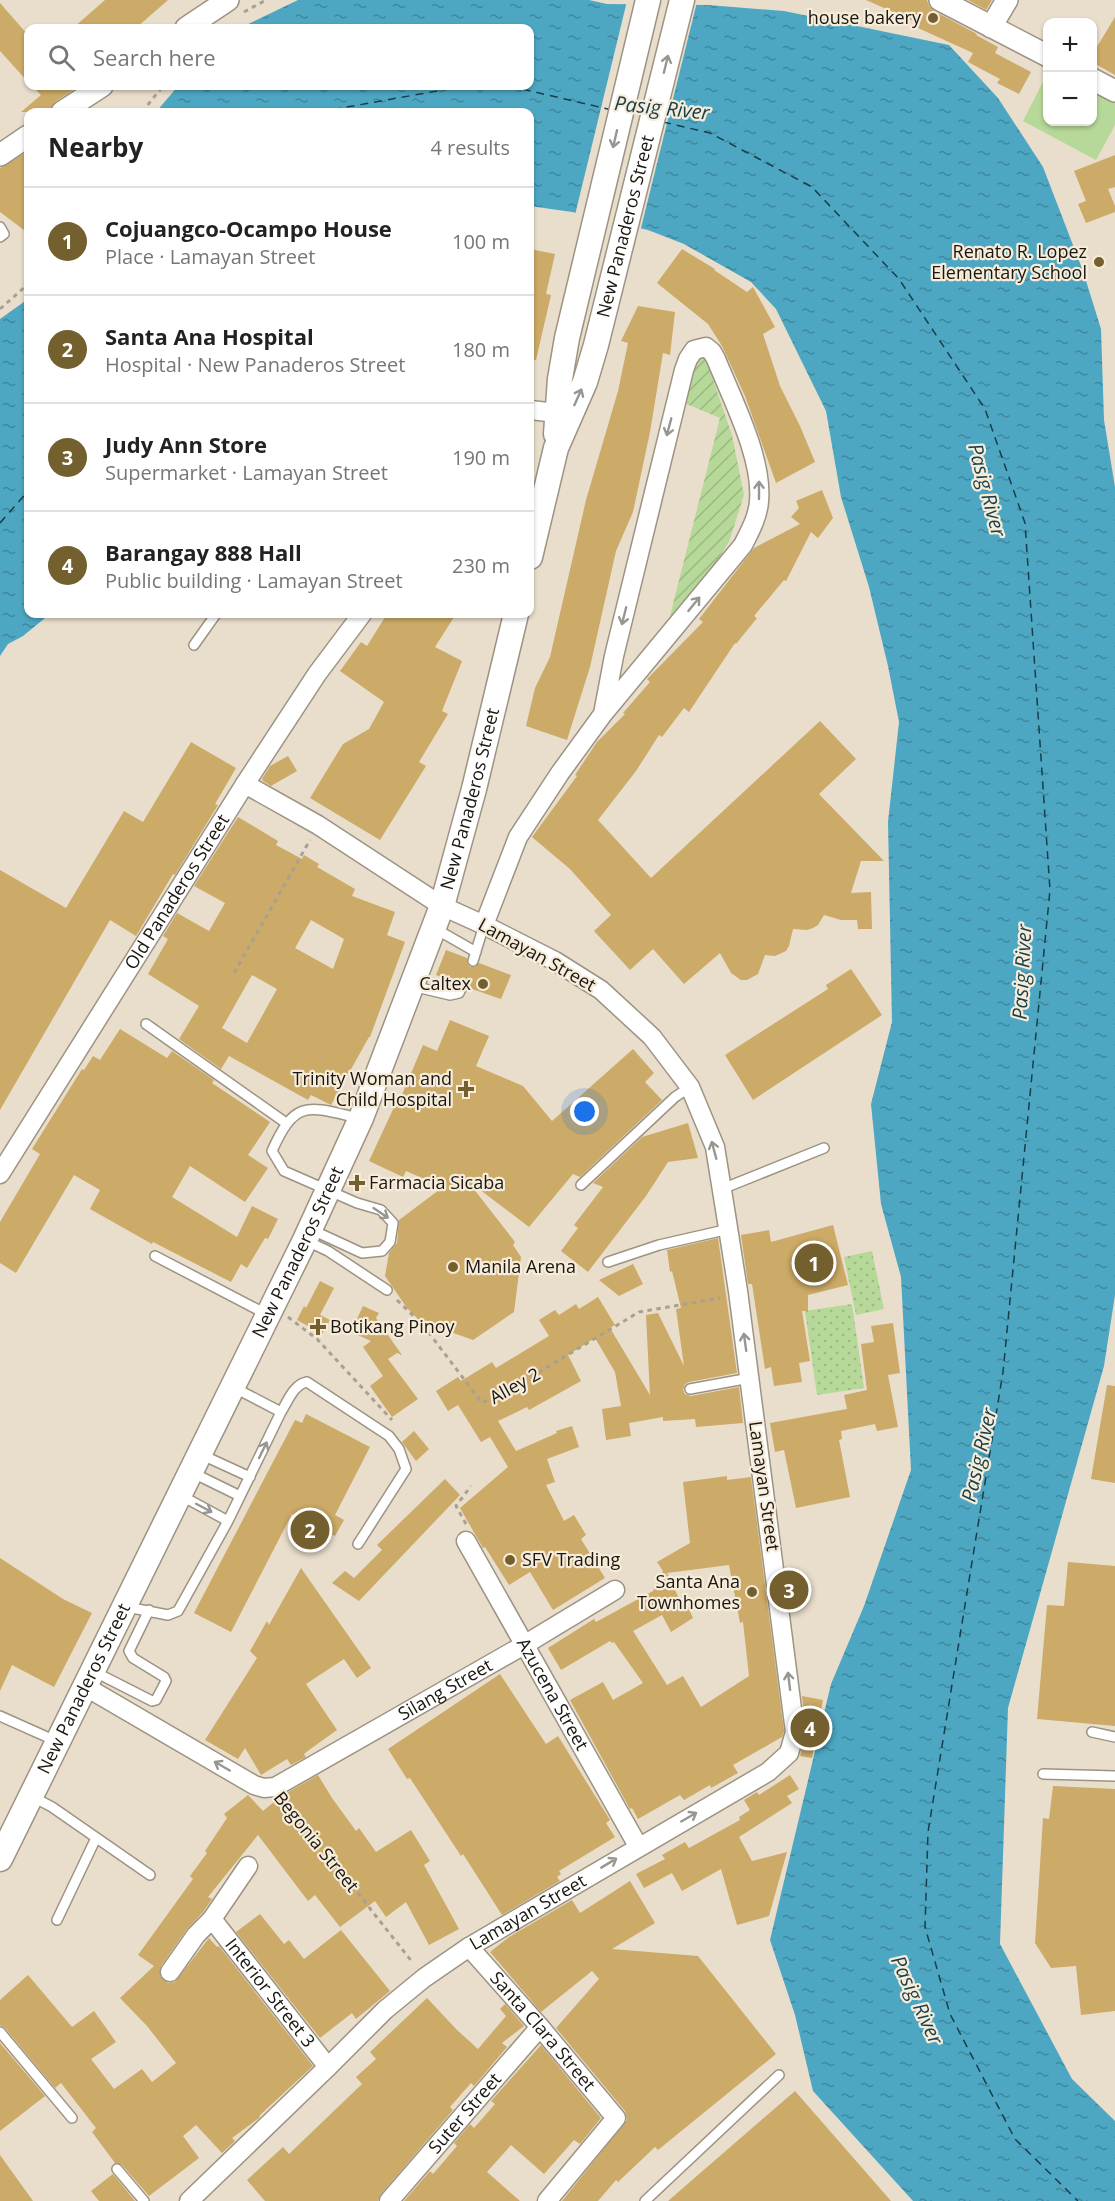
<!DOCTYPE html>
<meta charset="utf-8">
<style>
body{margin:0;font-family:"Open Sans",sans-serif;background:#f6f6f6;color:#222}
.controls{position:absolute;right:18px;top:18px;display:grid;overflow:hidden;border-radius:12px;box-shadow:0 2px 4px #0004}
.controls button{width:54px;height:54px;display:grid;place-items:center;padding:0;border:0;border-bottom:2px solid #e0e0e0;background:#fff;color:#222;font:30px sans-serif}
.you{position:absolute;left:585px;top:1112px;width:21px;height:21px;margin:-15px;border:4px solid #fff;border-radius:50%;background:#1a73e8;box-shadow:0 0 0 9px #1a73e833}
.badge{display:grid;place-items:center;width:39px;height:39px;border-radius:50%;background:#74602f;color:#fff;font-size:20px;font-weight:700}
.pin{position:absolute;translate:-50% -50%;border:3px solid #fff;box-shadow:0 2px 6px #0006}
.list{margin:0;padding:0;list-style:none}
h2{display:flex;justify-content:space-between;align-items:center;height:78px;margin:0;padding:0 24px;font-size:26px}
h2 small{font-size:20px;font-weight:400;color:#767676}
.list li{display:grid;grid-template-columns:39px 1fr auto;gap:18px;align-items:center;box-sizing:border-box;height:108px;padding:0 24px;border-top:2px solid #e0e0e0}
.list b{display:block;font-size:22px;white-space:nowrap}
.list p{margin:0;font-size:20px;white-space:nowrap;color:#767676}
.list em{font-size:20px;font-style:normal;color:#767676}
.icon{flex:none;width:33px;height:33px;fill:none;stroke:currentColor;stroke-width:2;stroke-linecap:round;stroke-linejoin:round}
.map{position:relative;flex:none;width:1115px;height:2201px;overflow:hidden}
.search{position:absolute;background:#fff;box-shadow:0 2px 4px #0004;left:24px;top:24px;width:510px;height:66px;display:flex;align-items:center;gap:15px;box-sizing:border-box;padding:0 21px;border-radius:12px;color:#767676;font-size:22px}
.panel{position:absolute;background:#fff;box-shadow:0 2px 4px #0004;left:24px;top:108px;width:510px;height:510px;border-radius:12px}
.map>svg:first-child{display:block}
.grass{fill:url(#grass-dots)}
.garden{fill:url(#garden-furrows)}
.pitch{fill:#b6d898}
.water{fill:url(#water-ripples)}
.pier{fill:#e9decc}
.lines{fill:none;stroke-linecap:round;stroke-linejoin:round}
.ferry{stroke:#163f4b;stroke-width:1.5;stroke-dasharray:8 6;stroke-linecap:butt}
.building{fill:#ccaa67;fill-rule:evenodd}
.service-casing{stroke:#9d9382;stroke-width:12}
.minor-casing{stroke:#9d9382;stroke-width:21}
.tertiary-casing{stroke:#9d9382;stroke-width:24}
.secondary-casing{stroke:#9d9382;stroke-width:27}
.path{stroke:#a9a092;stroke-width:3;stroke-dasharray:4.5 4.5;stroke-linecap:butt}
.service{stroke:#fff;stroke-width:9}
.minor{stroke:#fff;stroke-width:18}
.tertiary{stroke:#fff;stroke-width:21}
.secondary{stroke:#fff;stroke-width:24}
.oneway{stroke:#989693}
.poi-dot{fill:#74602f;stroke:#f6ecd9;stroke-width:2}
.labels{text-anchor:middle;stroke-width:4.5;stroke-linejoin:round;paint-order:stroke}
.poi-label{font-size:18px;fill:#1a1610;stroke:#f6ecd9;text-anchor:end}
.street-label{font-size:18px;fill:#1a1610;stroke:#f6ecd9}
.water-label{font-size:20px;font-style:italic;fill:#163f4b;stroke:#f6ecd9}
</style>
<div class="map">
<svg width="1115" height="2201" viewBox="0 0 1115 2201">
<defs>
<pattern id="grass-dots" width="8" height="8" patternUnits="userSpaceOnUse" patternTransform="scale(1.5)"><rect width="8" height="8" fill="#b6d898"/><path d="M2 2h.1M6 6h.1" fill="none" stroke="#9cb982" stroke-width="1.8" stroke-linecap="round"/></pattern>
<pattern id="garden-furrows" width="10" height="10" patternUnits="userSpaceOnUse" patternTransform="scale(1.5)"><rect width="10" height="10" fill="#b6d898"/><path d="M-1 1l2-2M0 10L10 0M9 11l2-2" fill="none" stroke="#9cb982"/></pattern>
<pattern id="water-ripples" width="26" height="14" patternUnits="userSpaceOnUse" patternTransform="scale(1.5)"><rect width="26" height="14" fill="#4da7c2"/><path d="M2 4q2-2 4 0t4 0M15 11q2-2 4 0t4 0" fill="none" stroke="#3f879c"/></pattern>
</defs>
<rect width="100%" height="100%" fill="#e9decc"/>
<!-- grass -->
<path class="grass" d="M872 1251 884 1309 856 1315 844 1257Z
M852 1304 864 1388 817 1395 805 1311Z"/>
<!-- garden -->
<path class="garden" d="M702 348 732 435 744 495 729 542 683 614 670 616 720 418 677 400Z"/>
<!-- pitch -->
<path class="pitch" d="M1047 74 1048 122H1092L1093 86 1115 98V125L1096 160 1023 121Z"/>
<!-- water -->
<path class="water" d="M298 0H589L607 4 708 5 784 11 949 45 998 98 1043 167 1083 271 1101 329 1104 420 1115 487V1295L1104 1366 1008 1708 1000 1944 1072 2079 1115 2121V2201H913L813 2091 795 2015 770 1940 831 1684 864 1606 911 1470 901 1277 881 1204 871 1104 892 1022 888 822 899 722 888 666 869 587 841 497 826 411 776 309 751 282 684 244 648 230 572 212 530 206V112H156L178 86H530V28H240Z
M28 299V614H50L23 636 8 644 0 656V319Z"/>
<!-- pier -->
<path class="pier" d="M627 1 697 2 640 232 575 215Z"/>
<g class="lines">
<!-- ferry -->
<path class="ferry" d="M509 86 612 110
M319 112 465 86
M663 122 710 133 812 187 899 279 985 409 1025 523 1050 890 1003 1372 928 1832 925 1927 950 2014 1015 2139 1078 2201
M0 523 28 491"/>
</g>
<!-- building -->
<path class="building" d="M105 0H168L136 28H73Z
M866 0H927L929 6 934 11 977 34 976 35 998 47 995 53 1031 72 1019 94 997 83 1000 79 968 62 973 53 918 28 920 24Z
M968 0H992L986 10Z
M0 3 28 35V82L0 51Z
M1115 17V75L1092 62V55Z
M32 86H79L55 102 49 112H21L41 95Z
M28 151V233L0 212V168Z
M1115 155V187L1108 189 1115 206V212L1086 223 1078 204 1086 201 1074 171Z
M530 249 555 254 546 294 551 295 536 360H530Z
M682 249 715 269 714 270 747 292 753 287 775 327 763 334 780 386 800 426 815 462 776 483 745 396 722 346 708 324 657 283Z
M638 306 675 312 670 355 663 353 650 432 633 512 616 551 590 667 567 740 526 726 535 688 550 657 586 500 618 391 628 343 621 341Z
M822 490 833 518 818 538 811 532 786 581 784 580 754 616 757 618 736 644 735 643 689 712 684 708 662 737 659 735 636 771 598 820 651 878 820 721 856 759 819 794 884 861H861L851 893 871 892 872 929H858L857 920H841L824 915 818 925 813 928 807 930 793 929 789 946 786 951 775 956 765 955 758 974 747 980H741L731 973 720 953 684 984 653 949 630 970 594 931 611 915 570 869 532 837 577 776 575 775 597 742 625 714 623 713 650 682 647 679 703 622 699 619 754 548 800 524 791 517 799 508 796 501Z
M387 614H456L435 647 462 661 442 711 448 714 419 762 426 766 380 840 310 798 343 744 369 729 384 702 340 671 361 642 367 646Z
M191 742 236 768 215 804 218 805 175 875 173 874 136 936 110 920 0 1110V870L66 908 124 811 143 822Z
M288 756 297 771 271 786 263 781 262 779 270 766Z
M238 817 278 841 276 845 302 859 304 855 319 864 317 867 355 889 352 896 395 912 387 935 405 942 370 1037H369L331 1105 311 1095 308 1100 229 1056 221 1069 179 1039 199 1006 148 974 168 939 163 936 177 913 209 931 225 903 194 886ZM311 920 344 939 333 969 295 948ZM252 975 277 989 247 1043 222 1028Z
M446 950 467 958V963L470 967H475L479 963 511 975 501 999 469 988V982L465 979H460L457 983 436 975Z
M851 969 882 1015 753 1100 725 1055 828 989 826 985Z
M450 1020 489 1036 476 1066 523 1086 552 1121 633 1049 654 1073 645 1082 662 1100 580 1177 573 1174 529 1227 475 1186 473 1188 515 1242 513 1245 521 1257 514 1312 473 1340 420 1321 407 1308 385 1276 389 1253 397 1243 399 1220 443 1187 406 1171 403 1177 369 1161 396 1103 398 1104 423 1045 437 1051Z
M120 1029 167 1058 172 1051 214 1080 212 1083 270 1122 248 1155 268 1168 245 1202 190 1166 172 1197 237 1237 252 1206 278 1219 268 1239 265 1238 247 1268 241 1264 231 1282 153 1242 152 1244 90 1209 100 1190 74 1175 16 1273 0 1263V1222L40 1154 32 1149 82 1069 84 1070 93 1056 100 1060Z
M688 1123 698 1158 668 1162 646 1196 588 1272 561 1251 578 1228 574 1225 603 1187 593 1183 642 1137Z
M833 1225 848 1285 808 1295V1311H802L810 1361 799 1363 802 1382 774 1386 771 1367 765 1369 752 1284H748L741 1235 769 1230 771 1242Z
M718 1238 737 1373 689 1382 685 1384 683 1390 685 1394 691 1396 739 1387 743 1423 696 1427 695 1419 663 1421V1417L629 1423 631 1436 606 1440 602 1409 621 1406 615 1372 595 1338 568 1355 581 1381 529 1410 527 1407 498 1421 516 1451 557 1433 556 1431 572 1426 579 1447 547 1459 555 1482 546 1485 564 1521 574 1515 586 1535 581 1539 605 1578 553 1610 530 1572 509 1585 485 1547 483 1548 460 1508 508 1467 490 1437 481 1442 458 1405 448 1411 436 1391 458 1377 461 1381 492 1362 496 1368 549 1336 539 1320 555 1310 559 1315 576 1304 579 1309 598 1297 615 1325 610 1328 650 1395 646 1315 658 1313 684 1366 676 1309 681 1308 672 1271 670 1272 667 1250Z
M633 1264 643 1284 619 1296 599 1280Z
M320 1281 334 1288 320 1315 330 1320 322 1334 297 1320 304 1306 306 1308Z
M363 1306 379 1313 376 1318 402 1355 397 1353 388 1359 418 1399 392 1417 370 1386 383 1376 363 1347 371 1341 351 1332Z
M893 1323 900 1373 888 1375 898 1427 877 1431 875 1424 841 1431 842 1439 839 1440 850 1497 796 1508 784 1450 775 1452 770 1423 847 1409 844 1395 867 1390 861 1344 874 1342 871 1326Z
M1107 1385 1115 1386V1483L1091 1479Z
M306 1414 370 1447 335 1515 344 1520 335 1536 292 1514 231 1632 194 1613 295 1420 302 1423Z
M414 1431 429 1449 416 1461 402 1442Z
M727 1476V1480L751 1477 784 1731 782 1737 733 1765 738 1773 711 1788 710 1785 684 1800 680 1795 638 1819 632 1808 630 1809 570 1700 603 1682 613 1700 643 1683 614 1642 612 1643 610 1641 561 1670 548 1648 594 1619 596 1622 653 1591 663 1571 657 1562 690 1543 683 1482ZM729 1565 740 1623 743 1622 749 1676 701 1707 683 1676 667 1685 633 1631 662 1615 671 1632 693 1618 687 1605 683 1607 667 1573Z
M445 1479 460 1495 359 1601 332 1583 345 1571 354 1578 382 1550 377 1545Z
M0 1558 63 1599 92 1613 54 1687 12 1665 0 1691Z
M1068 1562 1115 1566V1726L1037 1719 1047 1605 1064 1606Z
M301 1568 371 1668 357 1678 344 1659 306 1684 337 1730 309 1750 304 1754 306 1757 291 1765 287 1759 261 1775 245 1748 238 1759 205 1740 257 1658 250 1651 267 1621 269 1625Z
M500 1674 546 1744 558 1736 610 1820 606 1823 615 1837 559 1871 561 1874 557 1877 560 1881 502 1915 463 1854 461 1856 410 1778 407 1779 388 1749Z
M802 1696 823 1700 812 1758 800 1756 806 1731Z
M318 1775 332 1798 356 1831 359 1828 376 1852 411 1830 430 1861 424 1865 459 1929 429 1945 406 1902 386 1917 375 1901 340 1927 315 1895 308 1901 258 1835 208 1897 212 1899 203 1912 187 1929 161 1966 160 1976 168 1983 175 1982 209 1938 217 1947 219 1946 313 2066 260 2115 259 2118 232 2138 235 2141 222 2153 196 2125 183 2136 199 2158 149 2196 122 2165 115 2163 92 2132 96 2128 61 2083 55 2088 5 2028 0 2025V2000L28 1975 72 2027 94 2011 116 2042 91 2059 114 2089 142 2069 152 2082 176 2063 147 2026 120 1998 154 1966 138 1955 193 1879 190 1876 207 1853 205 1851 227 1818 224 1814 248 1795 263 1811 281 1796Z
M790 1775 799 1789 787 1796 792 1803 739 1837 752 1861 787 1852 769 1916 737 1925 721 1869 682 1891 672 1873 644 1888 636 1874 665 1859 662 1855 685 1842 689 1848 740 1820 739 1817 750 1810 744 1800 757 1792 759 1795Z
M1053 1786 1115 1789V2011L1081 2015 1076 1966 1051 1968 1035 1943 1043 1818 1049 1819Z
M630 1881 655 1923 612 1949 698 1956 776 2054 658 2150 655 2147 618 2182 616 2180 598 2201H562L627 2120 625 2111 556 2028 599 1979 592 1971 541 2012 490 1952 509 1937 572 1900 580 1913Z
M260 1914 284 1944 289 1940 304 1959 341 1930 390 1991 356 2019 352 2013 320 2038 236 1932Z
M427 1998 457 2030 478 2049 506 2016 500 2009 505 2004 524 2026 502 2043 507 2047 474 2086 471 2083 450 2107 453 2110 381 2194 378 2201H265L247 2180 283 2147 289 2154 362 2084 356 2077 376 2059 370 2052Z
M0 2043 45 2096 0 2131Z
M541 2045 601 2118 580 2144 574 2140 544 2174 511 2145 487 2172 520 2201H404L430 2171 433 2174 457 2146 454 2143 470 2124 474 2128 495 2104 491 2101Z
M795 2091 891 2201H668Z
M0 2155 33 2201H0Z
M113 2174 135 2201H99L91 2191Z"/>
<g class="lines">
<!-- service casing -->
<g class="service-casing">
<path id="service" d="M0 227 4 234 0 237
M194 645 216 614
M434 928 476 952
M473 961 484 925
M412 986 450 995 459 993 463 985
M146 1024 286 1123
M581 1185 675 1097 690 1087
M722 1189 824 1148
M310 1229 362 1253 382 1251 390 1242 393 1223 381 1210 357 1203 284 1171 272 1151C295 1099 308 1106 358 1118
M307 1241 328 1251 387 1290
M155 1256 268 1315
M608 1262 659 1245 729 1229
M690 1389 750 1378
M281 1412C288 1401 294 1384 307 1382L389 1436 399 1449 406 1469 358 1544
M200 1454 250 1477
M191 1472 240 1496
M180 1495 228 1521
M127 1607 168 1615 178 1611 228 1521 281 1412 233 1387
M93 1671 152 1701 156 1700 166 1681 164 1677 133 1658 129 1651 149 1610
M0 1716 56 1741
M1092 1732 1115 1737
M1043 1774 1115 1776
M31 1796 52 1807 150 1875
M57 1920 96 1838
M0 2032 72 2118
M117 2169 144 2201
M645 2201 779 2075"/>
</g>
<!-- minor casing -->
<g class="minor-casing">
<g id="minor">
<path d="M530 410 557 413"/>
<path d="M484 925 518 837 560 773 603 714 743 545C750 531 758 517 759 501 763 458 732 399 716 359L712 352 706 347 694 350 688 359 684 370 614 656 603 714"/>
<path id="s1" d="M0 1174 245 784 317 674 362 614"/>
<path id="s2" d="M466 1541 638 1846"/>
<path id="s3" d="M86 1687 254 1785 264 1788 275 1787 524 1645 615 1590"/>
<path id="s4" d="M212 1919 328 2067"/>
<path id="s5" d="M469 1947 540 2027 616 2118 547 2201"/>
<path d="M170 1972 196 1935 212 1919 248 1866"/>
<path id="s6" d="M189 2201 328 2067 385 2010 424 1978 469 1947 768 1772 789 1753 795 1732 738 1291 725 1209 715 1147 690 1087 652 1037 601 990 555 961 484 925 442 906 318 825 245 784"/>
<path id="s7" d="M389 2201 540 2027"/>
</g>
</g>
<!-- tertiary casing -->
<g class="tertiary-casing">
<path id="tertiary" d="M940 0 1048 56
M991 27 1007 0
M186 28 228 0
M1092 79 1115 91
M62 112 102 86
M0 155 28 136"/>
</g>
<!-- secondary casing -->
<g class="secondary-casing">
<g id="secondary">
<path d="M556 434 560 379 567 338 648 0"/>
<path id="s8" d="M530 557 556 448 585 382 596 345 682 0"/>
<path id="s9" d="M0 1859 305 1240 361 1118 442 906 474 789 516 614"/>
</g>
</g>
<!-- path -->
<path class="path" d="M244 12 266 0
M142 112 163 86
M0 309 28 284
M234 973 310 840
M397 1300 423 1325 482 1403 516 1386 639 1312 720 1298
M288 1317 317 1339 392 1420
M466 1524 456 1506 471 1486
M285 1801 413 1963"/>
<!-- service -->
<use href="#service" class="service"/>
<!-- minor -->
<use href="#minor" class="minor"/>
<!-- tertiary -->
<use href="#tertiary" class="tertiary"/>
<!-- secondary -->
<use href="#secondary" class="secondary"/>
</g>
<!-- one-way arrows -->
<defs><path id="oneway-shaft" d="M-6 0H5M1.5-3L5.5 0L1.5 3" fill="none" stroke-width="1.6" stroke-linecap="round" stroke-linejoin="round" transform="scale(1.5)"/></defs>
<g class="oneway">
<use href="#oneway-shaft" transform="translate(666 64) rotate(-76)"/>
<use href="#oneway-shaft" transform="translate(615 139) rotate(103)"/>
<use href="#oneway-shaft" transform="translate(578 397) rotate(-66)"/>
<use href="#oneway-shaft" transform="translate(669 427) rotate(105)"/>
<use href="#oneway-shaft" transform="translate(759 490) rotate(-90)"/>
<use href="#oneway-shaft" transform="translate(694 604) rotate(-51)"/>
<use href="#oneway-shaft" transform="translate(624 616) rotate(104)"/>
<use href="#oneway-shaft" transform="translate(714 1150) rotate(-105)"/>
<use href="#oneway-shaft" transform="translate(381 1213) rotate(34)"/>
<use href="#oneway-shaft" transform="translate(745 1342) rotate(-98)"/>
<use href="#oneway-shaft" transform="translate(263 1450) rotate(-64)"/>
<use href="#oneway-shaft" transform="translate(204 1508) rotate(28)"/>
<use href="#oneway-shaft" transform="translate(789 1681) rotate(-97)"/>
<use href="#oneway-shaft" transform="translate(222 1766) rotate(-150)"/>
<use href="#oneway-shaft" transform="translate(689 1817) rotate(-30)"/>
<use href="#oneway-shaft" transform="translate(609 1863) rotate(-31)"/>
</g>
<!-- markers -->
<g class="poi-dot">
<circle cx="933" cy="18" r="6"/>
<circle cx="1099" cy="262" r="6"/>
<circle cx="483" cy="984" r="6"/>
<path d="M463 1080h6v6h6v6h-6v6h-6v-6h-6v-6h6z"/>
<path d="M354 1174h6v6h6v6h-6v6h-6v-6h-6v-6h6z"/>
<circle cx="453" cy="1267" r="6"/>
<path d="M315 1318h6v6h6v6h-6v6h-6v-6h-6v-6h6z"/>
<circle cx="510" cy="1560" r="6"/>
<circle cx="752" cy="1592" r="6"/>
</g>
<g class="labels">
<!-- poi labels -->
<g class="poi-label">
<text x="921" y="24">house bakery</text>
<text x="1087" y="258">Renato R. Lopez<tspan x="1087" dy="21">Elementary School</tspan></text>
<text x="471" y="990">Caltex</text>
<text x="452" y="1085">Trinity Woman and<tspan x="452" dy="21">Child Hospital</tspan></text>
<text x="369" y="1189" text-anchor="start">Farmacia Sicaba</text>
<text x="465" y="1273" text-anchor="start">Manila Arena</text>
<text x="330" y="1333" text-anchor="start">Botikang Pinoy</text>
<text x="522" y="1566" text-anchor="start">SFV Trading</text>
<text x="740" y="1588">Santa Ana<tspan x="740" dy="21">Townhomes</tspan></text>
</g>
<!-- street labels -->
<g class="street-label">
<text dy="6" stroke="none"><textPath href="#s8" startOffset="345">New Panaderos Street</textPath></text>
<text dy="6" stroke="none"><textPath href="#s9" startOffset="1162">New Panaderos Street</textPath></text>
<text dy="6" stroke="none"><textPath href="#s1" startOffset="333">Old Panaderos Street</textPath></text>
<text transform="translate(537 955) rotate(29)" y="6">Lamayan Street</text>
<text dy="6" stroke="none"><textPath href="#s9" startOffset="676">New Panaderos Street</textPath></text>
<text transform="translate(515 1386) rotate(-29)" y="6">Alley 2</text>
<text transform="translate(764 1486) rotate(82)" y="6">Lamayan Street</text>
<text dy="6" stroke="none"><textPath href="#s9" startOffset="190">New Panaderos Street</textPath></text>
<text dy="6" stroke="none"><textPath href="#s3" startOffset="412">Silang Street</textPath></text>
<text dy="6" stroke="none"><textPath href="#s2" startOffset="176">Azucena Street</textPath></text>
<text transform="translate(316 1842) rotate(51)" y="6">Begonia Street</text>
<text dy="6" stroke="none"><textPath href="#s6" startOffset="447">Lamayan Street</textPath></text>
<text dy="6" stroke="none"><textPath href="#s4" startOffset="94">Interior Street 3</textPath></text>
<text dy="6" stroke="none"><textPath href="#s5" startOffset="112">Santa Clara Street</textPath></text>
<text dy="6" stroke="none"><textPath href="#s7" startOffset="116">Suter Street</textPath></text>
</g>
<!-- water labels -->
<g class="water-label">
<text transform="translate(662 108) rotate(6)" y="7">Pasig River</text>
<text transform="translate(987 490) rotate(75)" y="7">Pasig River</text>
<text transform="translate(1022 972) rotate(-87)" y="7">Pasig River</text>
<text transform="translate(979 1455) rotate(-77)" y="7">Pasig River</text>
<text transform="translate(917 2000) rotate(65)" y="7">Pasig River</text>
</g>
</g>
</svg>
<div class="controls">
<button>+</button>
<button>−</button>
</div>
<div class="you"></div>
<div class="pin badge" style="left:814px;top:1263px">1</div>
<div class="pin badge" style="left:310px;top:1530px">2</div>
<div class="pin badge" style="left:789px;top:1590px">3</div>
<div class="pin badge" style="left:810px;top:1728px">4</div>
<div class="search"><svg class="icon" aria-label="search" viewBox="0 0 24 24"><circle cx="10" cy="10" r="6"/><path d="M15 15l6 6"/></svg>Search here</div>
<section class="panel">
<h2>Nearby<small>4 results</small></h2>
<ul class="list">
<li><span class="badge">1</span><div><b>Cojuangco-Ocampo House</b><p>Place · Lamayan Street</p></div><em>100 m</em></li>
<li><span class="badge">2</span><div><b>Santa Ana Hospital</b><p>Hospital · New Panaderos Street</p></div><em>180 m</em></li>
<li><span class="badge">3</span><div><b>Judy Ann Store</b><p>Supermarket · Lamayan Street</p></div><em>190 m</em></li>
<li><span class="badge">4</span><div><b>Barangay 888 Hall</b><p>Public building · Lamayan Street</p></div><em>230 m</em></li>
</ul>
</section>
</div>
